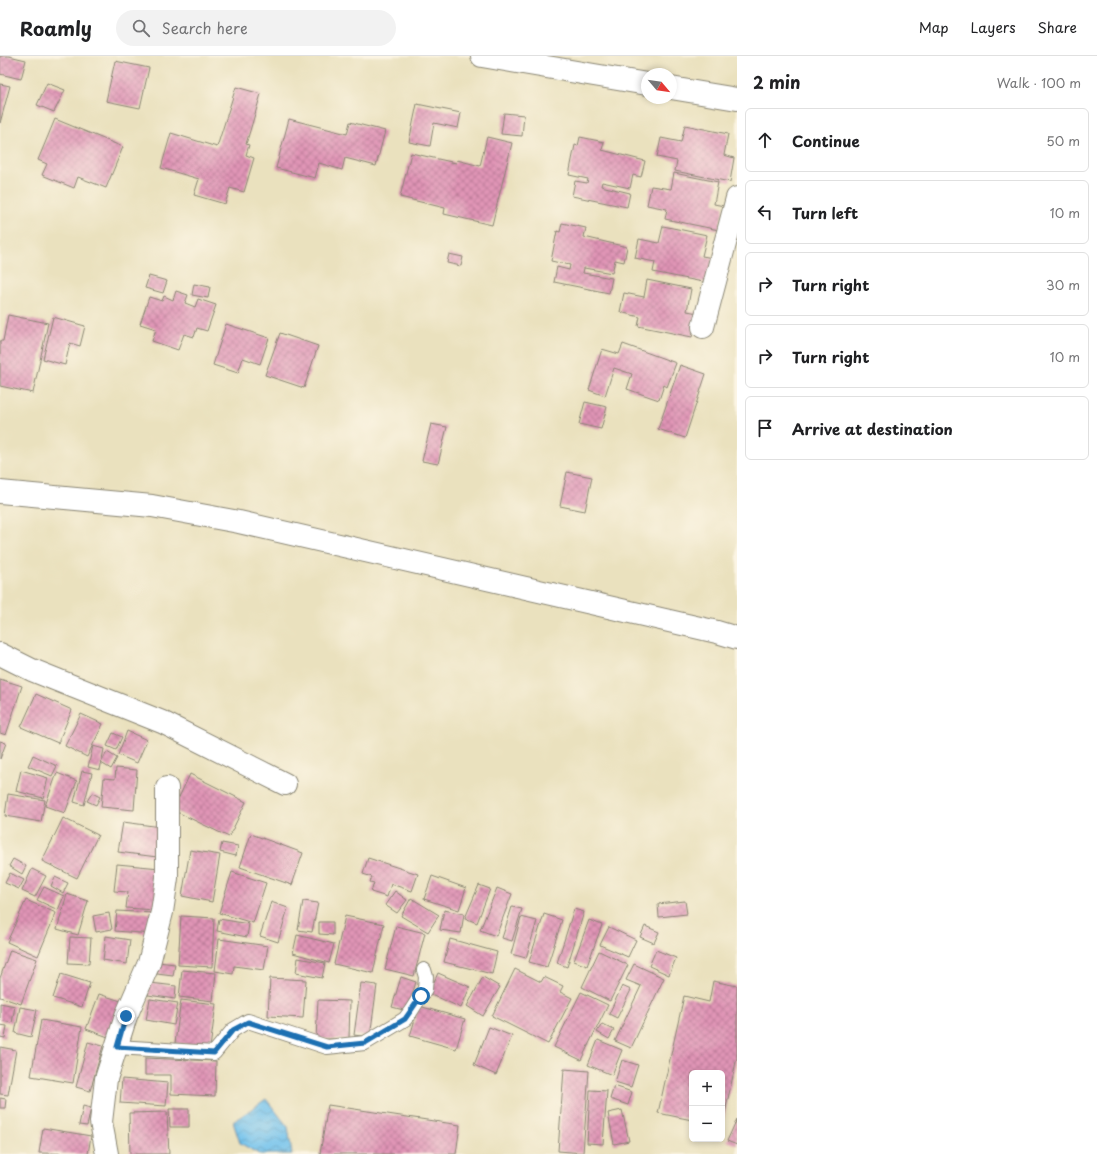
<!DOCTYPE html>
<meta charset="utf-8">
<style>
body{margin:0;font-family:"Playpen Sans",sans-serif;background:#f2f2f2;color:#202124}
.controls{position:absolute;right:12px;bottom:12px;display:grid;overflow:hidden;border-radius:6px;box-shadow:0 2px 6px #0003}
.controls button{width:36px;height:36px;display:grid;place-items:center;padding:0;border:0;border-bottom:1px solid #e0e0e0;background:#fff;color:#202124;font:20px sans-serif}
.compass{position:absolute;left:641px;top:12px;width:36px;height:36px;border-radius:50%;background:#fff;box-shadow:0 2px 6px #0003;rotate:119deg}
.stop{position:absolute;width:12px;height:12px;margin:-9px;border:3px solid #1f6fb2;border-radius:50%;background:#fff}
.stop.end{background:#1f6fb2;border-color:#fff;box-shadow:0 1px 4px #0008}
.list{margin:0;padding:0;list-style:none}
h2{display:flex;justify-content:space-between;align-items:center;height:52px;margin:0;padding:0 16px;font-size:17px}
h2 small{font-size:13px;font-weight:400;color:#757577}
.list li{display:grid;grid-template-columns:26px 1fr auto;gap:12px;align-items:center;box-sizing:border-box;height:64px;margin:0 8px 8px;padding:0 8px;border:1px solid #e0e0e0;border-radius:6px}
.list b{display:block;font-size:15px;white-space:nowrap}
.list em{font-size:13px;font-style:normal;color:#757577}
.icon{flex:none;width:22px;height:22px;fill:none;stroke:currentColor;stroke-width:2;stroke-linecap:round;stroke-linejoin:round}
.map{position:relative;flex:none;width:737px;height:1098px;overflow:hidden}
header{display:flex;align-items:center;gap:24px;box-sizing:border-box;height:56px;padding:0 20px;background:#fff;border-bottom:1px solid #e0e0e0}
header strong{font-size:19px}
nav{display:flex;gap:22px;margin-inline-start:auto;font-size:14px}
.search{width:280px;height:36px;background:#f2f2f2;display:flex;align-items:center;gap:10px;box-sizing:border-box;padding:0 14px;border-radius:22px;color:#757577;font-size:15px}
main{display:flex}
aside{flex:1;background:#fff}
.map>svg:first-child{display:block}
.water{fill:url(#water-waves);stroke:#4e768c}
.building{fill:url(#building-cross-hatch)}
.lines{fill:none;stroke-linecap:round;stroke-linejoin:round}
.lane-casing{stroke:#8a8674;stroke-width:16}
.street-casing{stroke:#8a8674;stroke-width:24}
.lane{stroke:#fff;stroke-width:14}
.street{stroke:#fff;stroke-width:22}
.route{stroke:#1f6fb2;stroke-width:5}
</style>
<header>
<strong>Roamly</strong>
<div class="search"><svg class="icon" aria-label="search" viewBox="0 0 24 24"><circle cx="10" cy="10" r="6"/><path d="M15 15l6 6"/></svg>Search here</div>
<nav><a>Map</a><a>Layers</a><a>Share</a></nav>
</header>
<main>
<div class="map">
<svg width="737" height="1098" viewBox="0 0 737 1098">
<defs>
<pattern id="water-waves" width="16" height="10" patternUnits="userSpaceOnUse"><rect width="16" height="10" fill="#72c2ed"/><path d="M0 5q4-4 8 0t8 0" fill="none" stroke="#5e9ec0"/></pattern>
<pattern id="building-cross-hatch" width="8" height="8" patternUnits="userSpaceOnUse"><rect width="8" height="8" fill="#e094b6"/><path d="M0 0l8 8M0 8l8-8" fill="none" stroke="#b67994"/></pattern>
</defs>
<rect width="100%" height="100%" fill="#fcf5e5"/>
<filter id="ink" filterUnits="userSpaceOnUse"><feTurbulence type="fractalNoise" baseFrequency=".025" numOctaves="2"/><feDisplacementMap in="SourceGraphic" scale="8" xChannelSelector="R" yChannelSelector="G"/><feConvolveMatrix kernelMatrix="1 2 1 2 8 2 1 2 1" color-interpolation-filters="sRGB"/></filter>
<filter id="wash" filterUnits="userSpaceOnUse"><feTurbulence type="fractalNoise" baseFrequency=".012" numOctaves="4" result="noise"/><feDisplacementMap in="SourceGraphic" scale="16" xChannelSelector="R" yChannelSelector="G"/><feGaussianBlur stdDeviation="0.9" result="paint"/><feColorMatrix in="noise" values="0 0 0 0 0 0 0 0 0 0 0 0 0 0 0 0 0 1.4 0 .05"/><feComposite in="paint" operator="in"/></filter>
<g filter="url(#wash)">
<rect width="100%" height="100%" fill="#eae1be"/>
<!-- water -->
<path class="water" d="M266 1043 288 1071 292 1098H259L240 1087 233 1066Z"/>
<g id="blocks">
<!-- building -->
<path class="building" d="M0 0H9L26 4 21 23 0 18Z
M115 5 149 12 140 52 106 45Z
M47 27 65 34 54 56 37 49Z
M0 28 10 30 0 67Z
M236 31 261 38 246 88 249 89 246 99 254 102 244 136 230 132 225 148 194 139 199 123 161 112 171 77 217 91Z
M417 48 461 57 458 72 434 67 430 90 409 86Z
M504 57 524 59 522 80 501 78Z
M55 63 123 91 106 132 78 121 74 132 42 119 47 108 38 104Z
M289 63 347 78 350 66 385 75 376 110 345 102 342 114 319 107 315 122 276 112Z
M685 69 728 78 724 99 734 102 730 126 675 115 677 105 657 101 661 82 681 86Z
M487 81 512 87 492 169 444 158 445 152 400 141 411 97 456 107 457 104 480 110Z
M580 81 604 86 602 94 645 105 641 121 633 119 630 132 602 126 601 130 630 137 627 151 572 140 575 125 587 127 588 123 569 119 575 89 578 90Z
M674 117 718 126 714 148 724 150 719 174 665 163 667 153 647 149 651 130 671 133Z
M562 167 586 172 584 181 627 191 624 206 615 204 612 217 584 212 583 217 612 222 609 237 554 226 557 211 569 214 570 209 551 205 557 175 560 176Z
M663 170 707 179 702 200 713 202 708 227 653 216 655 206 635 202 639 183 659 187Z
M449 198 463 201 461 210 447 207Z
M149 220 167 225 163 237 145 232Z
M647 224 691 233 687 255 698 257 692 281 638 270 640 261 620 256 624 237 644 241Z
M194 228 210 231 208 242 192 239Z
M176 235 188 239 185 247 195 251 198 243 216 249 207 275 197 272 194 281 184 278 178 294 152 285 156 273 140 268 149 241 162 245 164 240 173 244Z
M8 259 48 267 33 337 0 330V285H3Z
M53 261 85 270 80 290 70 287 65 309 43 303Z
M226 268 269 282 260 308 243 302 238 317 213 309Z
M280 277 318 290 304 332 265 319Z
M623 288 676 307 667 331 664 329 659 344 627 333 632 318 614 312 605 340 589 334 602 293 619 298Z
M680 309 706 318 685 382 658 373Z
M585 346 607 351 601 373 579 368Z
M431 368 447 371 438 408 422 405Z
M567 416 592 421 585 455 560 450Z
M0 623 22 630 6 679 0 677Z
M36 638 72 654 58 687 21 671Z
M81 658 103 668 87 701 65 690Z
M127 675 147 684 137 707 118 699Z
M113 677 122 681 116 694 107 690Z
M0 685 6 687 0 703Z
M93 690 104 693 100 714 88 711Z
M107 696 117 702 111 713 101 707Z
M33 699 57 710 52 720 28 710Z
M116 712 137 714 134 754 101 751 104 722 115 723Z
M21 714 48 722 43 742 16 735Z
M82 715 92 717 84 749 74 746Z
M57 717 77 725 65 757 45 750Z
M190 718 246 746 229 781 173 754Z
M92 737 100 741 96 749 87 745Z
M8 738 45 744 41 766 5 760Z
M63 762 98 779 77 822 42 805Z
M123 766 161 771 157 801 118 796Z
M251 778 303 797 292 829 240 811Z
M222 787 238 790 236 800 220 796Z
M190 794 220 799 212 846 182 840Z
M368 802 418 818 412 835 391 828 387 841 371 836 374 827 370 826 372 821 363 818Z
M13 803 26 810 22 818 9 810Z
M117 808 160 812 155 854 126 852 128 836 114 835Z
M32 813 46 820 35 841 22 835Z
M232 816 266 827 253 867 219 857Z
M10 817 24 824 19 833 5 827Z
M432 820 466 832 459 854 424 843Z
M55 821 68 827 63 837 51 830Z
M479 829 490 833 477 867 465 862Z
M44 831 64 840 58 854 37 844Z
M497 832 512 838 496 880 480 874Z
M395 835 407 844 397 857 385 849Z
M67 838 88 845 78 879 57 873Z
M411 842 439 859 428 876 401 860Z
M26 844 56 857 38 900 7 886Z
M303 845 318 847 312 876 298 874Z
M685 845 687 858 659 861 658 848Z
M271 846 288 852 278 886 260 880Z
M512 851 522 853 512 885 502 882Z
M574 853 584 856 567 911 557 907Z
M444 854 464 858 461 877 440 874Z
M117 855 154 857 153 878 115 875Z
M109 857 112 873 96 876 93 860Z
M544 858 562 864 547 911 529 906Z
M181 860 214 862 212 911 178 909Z
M345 860 384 868 373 917 334 908Z
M521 861 537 865 526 902 511 898Z
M219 863 249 868 247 881 217 875Z
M589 864 602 869 587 910 574 905Z
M319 866H333V879L319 878Z
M396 870 425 877 414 920 385 913Z
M645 870 659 876 654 887 640 881Z
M609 871 636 884 628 901 600 889Z
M297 879 334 888 329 907 293 897Z
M106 880 130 884 127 908 103 904Z
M70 881 91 882 89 908 68 907Z
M219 883 268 890 264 914 234 910 233 918 215 915Z
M450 883 497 896 492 918 444 906Z
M10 894 37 903 21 948 0 941V922Z
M656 894 676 902 669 919 649 910Z
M599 895 628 909 610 945 582 931Z
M298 902 325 907 322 922 296 917Z
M158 906 175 908 173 920 157 918Z
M634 908 664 922 631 992 615 985 641 930 626 924Z
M515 913 541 926 544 921 563 930 560 936 572 942 548 988 492 960Z
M182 914 216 917 213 945 179 941Z
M438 917 470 931 461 952 429 937Z
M61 918 90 927 82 951 53 942Z
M401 921 416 926 407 955 392 951Z
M483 921 500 931 483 960 467 950Z
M270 922 306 924 303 962 268 960Z
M713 925 737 930V1001L723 1066 722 1017H692V1064L658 1057 684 940 709 946Z
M150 927 176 930 175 943 148 939Z
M361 927 377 929 370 981 354 979Z
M622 930 631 934 617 962 609 958Z
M581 936 608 949 581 1004 554 991Z
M99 938 124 946 111 982 86 973Z
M150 943 178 947 174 969 146 964Z
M181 944 216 948 210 992 175 987Z
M318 944 350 945 349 983H316Z
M0 947 15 950 12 967 0 964Z
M419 950 465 963 456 993 410 980Z
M20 951 37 954 31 981 15 977Z
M41 964 82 971 73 1027 31 1020Z
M602 968 614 974 609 983 597 976Z
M0 969 7 970 5 982 0 981Z
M489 971 512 980 496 1019 474 1009Z
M598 984 622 994 612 1019 588 1009Z
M88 986 103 990 90 1035 76 1031Z
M0 991 16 994 8 1039 0 1038Z
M145 1002 216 1005 215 1040 171 1038V1019H145Z
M622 1004 638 1009 631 1031 615 1026Z
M564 1013 589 1015 583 1097 558 1095Z
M122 1023 168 1027 166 1050 120 1047Z
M614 1030 632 1036 628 1049 610 1043Z
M590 1034 607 1035 603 1088 587 1087Z
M0 1042 6 1043 5 1052H0Z
M328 1049 460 1069 456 1098H320Z
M83 1050 91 1052 87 1070 79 1069Z
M169 1053H189V1071H170Z
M622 1054 629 1085 614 1088 608 1057Z
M167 1056 169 1098H130L129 1057Z
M737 1063V1089L727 1085Z
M43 1072 91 1080 88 1098 39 1097Z"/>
</g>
</g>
<g filter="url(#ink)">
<use href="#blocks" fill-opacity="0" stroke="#8a8674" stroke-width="1"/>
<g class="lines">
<!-- lane casing -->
<g class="lane-casing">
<path id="lane" d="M117 991 214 997 233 974 248 965 327 991 365 987 405 963 411 955 425 933 426 921 424 914"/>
</g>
<!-- street casing -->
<g class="street-casing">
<path id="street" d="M482 0 647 28
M671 32 737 43
M703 271 737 142
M0 436 152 450 239 466 717 576 737 582
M0 598 32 614 162 666 285 728
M107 1098 101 1066 106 1023 126 960 149 907 162 856 167 822V732"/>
</g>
<!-- lane -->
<use href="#lane" class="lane"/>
<!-- street -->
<use href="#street" class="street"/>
</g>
</g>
<g class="lines" filter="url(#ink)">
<!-- route -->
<path class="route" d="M126 960 117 991 214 997 233 974 248 966 327 991 365 987 405 963 421 940"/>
</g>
</svg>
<div class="controls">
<button>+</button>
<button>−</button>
</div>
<svg class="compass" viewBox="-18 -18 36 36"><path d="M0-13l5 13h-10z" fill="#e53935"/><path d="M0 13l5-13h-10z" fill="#757577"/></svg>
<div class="stop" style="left:421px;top:940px"></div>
<div class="stop end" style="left:126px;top:960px"></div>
</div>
<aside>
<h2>2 min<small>Walk · 100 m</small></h2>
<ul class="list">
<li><svg class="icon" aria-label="ahead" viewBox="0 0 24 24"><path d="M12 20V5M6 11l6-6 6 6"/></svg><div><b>Continue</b></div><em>50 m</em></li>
<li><svg class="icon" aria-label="left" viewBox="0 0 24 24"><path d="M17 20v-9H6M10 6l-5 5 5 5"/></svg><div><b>Turn left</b></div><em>10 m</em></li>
<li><svg class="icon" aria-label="right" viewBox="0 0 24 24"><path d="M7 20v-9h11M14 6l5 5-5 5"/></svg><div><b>Turn right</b></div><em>30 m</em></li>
<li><svg class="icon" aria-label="right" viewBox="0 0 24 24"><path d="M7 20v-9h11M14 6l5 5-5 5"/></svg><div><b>Turn right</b></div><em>10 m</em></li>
<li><svg class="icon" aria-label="arrive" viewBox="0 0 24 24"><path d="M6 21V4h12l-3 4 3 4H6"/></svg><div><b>Arrive at destination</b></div></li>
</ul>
</aside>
</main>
